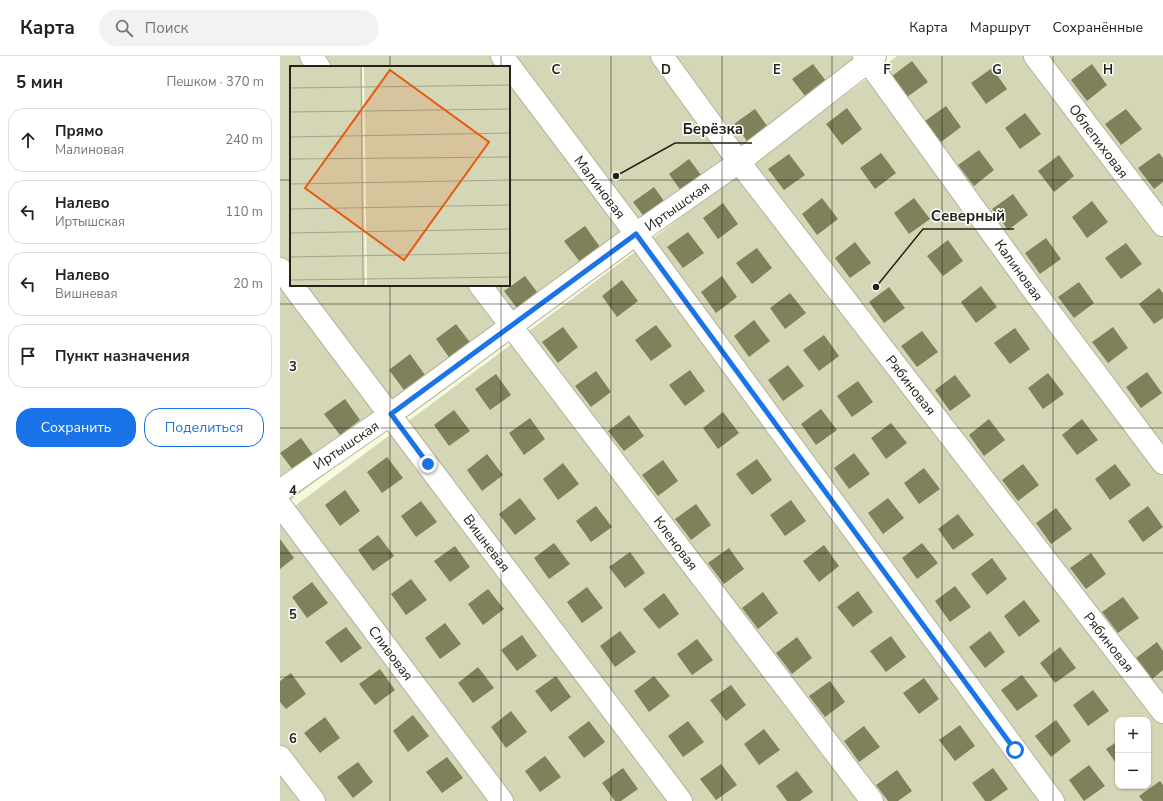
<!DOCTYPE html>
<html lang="ru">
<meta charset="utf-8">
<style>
body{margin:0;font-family:"Nunito Sans",sans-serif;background:#f2f2f2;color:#222}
.controls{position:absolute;right:12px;bottom:12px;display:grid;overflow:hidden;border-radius:8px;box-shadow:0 1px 3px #0004}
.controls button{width:36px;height:36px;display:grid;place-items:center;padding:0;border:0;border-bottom:1px solid #e0e0e0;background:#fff;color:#222;font:20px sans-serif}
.stop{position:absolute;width:12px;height:12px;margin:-9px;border:3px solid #1a73e8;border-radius:50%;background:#fff}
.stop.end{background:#1a73e8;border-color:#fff;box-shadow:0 1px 4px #0008}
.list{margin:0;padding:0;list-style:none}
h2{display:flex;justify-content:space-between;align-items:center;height:52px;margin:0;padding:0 16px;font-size:17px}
h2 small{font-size:13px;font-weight:400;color:#767676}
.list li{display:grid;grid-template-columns:26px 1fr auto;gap:12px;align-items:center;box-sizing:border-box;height:64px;margin:0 8px 8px;padding:0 8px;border:1px solid #e0e0e0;border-radius:16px}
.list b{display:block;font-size:15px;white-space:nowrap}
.list p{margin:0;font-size:13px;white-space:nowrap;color:#767676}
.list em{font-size:13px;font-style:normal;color:#767676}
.actions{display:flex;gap:8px;padding:12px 16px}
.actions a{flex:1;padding:9px 0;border:1px solid #1a73e8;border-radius:16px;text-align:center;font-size:14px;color:#1a73e8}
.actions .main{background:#1a73e8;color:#fff}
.icon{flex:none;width:22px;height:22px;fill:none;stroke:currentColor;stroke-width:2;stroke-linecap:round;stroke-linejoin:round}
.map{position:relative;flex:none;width:883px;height:745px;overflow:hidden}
header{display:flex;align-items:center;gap:24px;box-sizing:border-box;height:56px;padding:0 20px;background:#fff;border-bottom:1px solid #e0e0e0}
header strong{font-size:19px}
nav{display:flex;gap:22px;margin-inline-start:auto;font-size:14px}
.search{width:280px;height:36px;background:#f2f2f2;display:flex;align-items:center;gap:10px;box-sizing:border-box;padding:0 14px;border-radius:22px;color:#767676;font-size:15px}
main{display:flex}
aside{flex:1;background:#fff}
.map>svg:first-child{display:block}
.green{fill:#d4d6b5;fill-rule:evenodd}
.building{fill:#7f815b}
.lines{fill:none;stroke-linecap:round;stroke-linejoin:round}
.minor-casing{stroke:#b2b39a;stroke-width:24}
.minor{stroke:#fff;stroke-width:22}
.route{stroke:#1a73e8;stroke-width:5}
.grid{fill:none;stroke:#222319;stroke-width:1;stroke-opacity:0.55}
.labels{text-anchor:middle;stroke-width:3;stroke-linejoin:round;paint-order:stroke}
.street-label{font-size:14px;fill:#222319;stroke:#fff}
.inset-road{fill:none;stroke:#a2a48f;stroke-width:1}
.view{fill:#e8590c;fill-opacity:0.15;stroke:#e8590c;stroke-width:2}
.inset-edge{fill:none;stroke:#222319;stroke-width:2}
.grid-label{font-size:13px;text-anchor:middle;font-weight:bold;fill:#222319;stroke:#fff;stroke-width:3;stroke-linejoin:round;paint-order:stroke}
.leader{fill:none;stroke:#222319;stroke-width:1.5}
.callout-dot{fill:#222319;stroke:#fff;stroke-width:1.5}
.callout-label{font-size:15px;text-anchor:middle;font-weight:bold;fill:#222319;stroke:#fff;stroke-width:3;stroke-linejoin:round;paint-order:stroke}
</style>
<header>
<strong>Карта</strong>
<div class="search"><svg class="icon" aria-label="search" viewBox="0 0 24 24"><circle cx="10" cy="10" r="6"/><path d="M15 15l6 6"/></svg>Поиск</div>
<nav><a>Карта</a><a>Маршрут</a><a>Сохранённые</a></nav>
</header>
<main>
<aside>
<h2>5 мин<small>Пешком · 370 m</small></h2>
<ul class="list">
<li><svg class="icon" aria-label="ahead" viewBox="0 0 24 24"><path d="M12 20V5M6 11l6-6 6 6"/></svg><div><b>Прямо</b><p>Малиновая</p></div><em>240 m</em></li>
<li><svg class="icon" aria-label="left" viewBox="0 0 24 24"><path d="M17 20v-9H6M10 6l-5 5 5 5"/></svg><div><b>Налево</b><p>Иртышская</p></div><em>110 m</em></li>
<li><svg class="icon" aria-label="left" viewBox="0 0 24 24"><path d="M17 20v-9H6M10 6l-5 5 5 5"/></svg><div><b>Налево</b><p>Вишневая</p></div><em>20 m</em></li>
<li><svg class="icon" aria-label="arrive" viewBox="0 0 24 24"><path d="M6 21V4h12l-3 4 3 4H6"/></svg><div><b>Пункт назначения</b></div></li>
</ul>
<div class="actions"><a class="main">Сохранить</a><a>Поделиться</a></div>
</aside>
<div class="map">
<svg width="883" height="745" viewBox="0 0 883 745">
<rect width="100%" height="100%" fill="#f8fade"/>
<!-- green -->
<path class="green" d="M0 0H604L0 452ZM11 11H229V229H11Z
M617 0H883V745H0V461ZM838 664H868V730H838Z"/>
<!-- building -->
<path class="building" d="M632 5 648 26 627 41 612 20Z
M533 8 549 29 528 44 512 23Z
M812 8 827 29 807 45 791 24Z
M712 12 727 33 706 48 691 27Z
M666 50 681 71 661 86 645 65Z
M567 52 582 73 562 89 546 68Z
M475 53 490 74 470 89 454 68Z
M846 53 862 73 841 89 825 68Z
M745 57 761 78 740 93 725 72Z
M699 94 714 114 694 130 678 109Z
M601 97 616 117 595 133 580 112Z
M879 97 883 102V126L874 133 858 112Z
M509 98 525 119 504 134 488 113Z
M779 99 794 120 774 136 758 115Z
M409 103 425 124 404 139 389 118Z
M374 131 389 152 369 167 353 146Z
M733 138 748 159 728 174 712 153Z
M542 142 558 163 537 179 522 158Z
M634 142 650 163 629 178 614 157Z
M812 145 828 166 807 182 792 161Z
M443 147 458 168 438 183 423 162Z
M305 170 320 191 300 206 284 185Z
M408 176 424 197 403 212 387 191Z
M766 182 781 203 760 218 745 197Z
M668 184 683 205 663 220 647 200Z
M575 186 591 207 570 222 555 202Z
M846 187 862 208 841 223 825 202Z
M477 192 492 212 472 228 456 207Z
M245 220 260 240 240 256 224 235Z
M442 220 457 241 436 257 421 236Z
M342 224 358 245 337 261 322 240Z
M799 226 814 247 794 262 778 241Z
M701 230 717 251 696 267 681 246Z
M609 231 625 252 604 267 589 246Z
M879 232 883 237V262L874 268 859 248Z
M510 237 526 257 505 273 490 252Z
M474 264 490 285 469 301 454 280Z
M176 268 192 289 171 304 156 283Z
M376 269 392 290 371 305 355 284Z
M283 271 298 291 278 307 262 286Z
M833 271 848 292 828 307 812 286Z
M735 272 750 293 730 308 714 287Z
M642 275 658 296 637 311 621 290Z
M544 279 559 300 539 315 523 294Z
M130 298 145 319 124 334 109 314Z
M508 309 524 330 503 345 488 324Z
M410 314 425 335 405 350 389 329Z
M316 315 331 336 311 351 295 330Z
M867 316 882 337 861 352 846 331Z
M768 317 784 338 763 353 748 332Z
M216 318 231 339 210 354 195 333Z
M675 319 691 340 670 355 655 334Z
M578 325 593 346 572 361 557 340Z
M65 343 80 364 60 379 44 358Z
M541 353 557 374 536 389 521 368Z
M174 354 190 375 169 390 154 369Z
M443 356 459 377 438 393 423 372Z
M349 359 364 380 344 395 328 375Z
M250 362 265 383 244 399 229 377Z
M709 363 725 384 704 400 689 379Z
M802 363 818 384 797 399 782 379Z
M611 367 627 387 606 403 591 382Z
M21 382 36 403 16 418 0 397Z
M574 397 590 418 569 433 554 412Z
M207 398 223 419 202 435 187 414Z
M107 401 123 422 102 437 87 416Z
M477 403 492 424 472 439 456 418Z
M383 404 398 425 378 440 362 419Z
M283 407 299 428 278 444 263 423Z
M743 408 759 429 738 445 722 424Z
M835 408 851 429 830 444 815 423Z
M644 412 660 433 639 448 624 427Z
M65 434 80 455 60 470 45 449Z
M240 442 256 463 235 479 219 458Z
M608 442 624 462 603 478 588 457Z
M511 444 526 465 505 480 490 459Z
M141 445 157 466 136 481 121 460Z
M416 448 431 469 411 484 395 463Z
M316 450 332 471 311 486 296 465Z
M868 450 883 471 863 486 848 465Z
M776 452 792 473 771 488 756 467Z
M678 458 694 479 673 494 658 473Z
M98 479 114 500 93 515 78 494Z
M0 483 14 502 0 513Z
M274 487 290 508 269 523 254 502Z
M642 487 658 507 637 523 622 502Z
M544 489 559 510 539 526 523 505Z
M175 490 190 511 170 526 154 505Z
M449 492 464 513 444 528 428 507Z
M350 496 365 517 345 532 329 511Z
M811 497 826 518 806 533 790 512Z
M712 502 727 523 707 539 691 518Z
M131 523 147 544 126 559 111 538Z
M32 526 48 547 27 562 12 541Z
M675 530 691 551 670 566 655 545Z
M307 531 323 552 302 567 287 546Z
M208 533 224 553 203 569 188 548Z
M578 535 593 556 573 571 557 551Z
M483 536 498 557 478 573 462 552Z
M384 537 399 558 379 573 363 553Z
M843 541 859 562 838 577 822 556Z
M744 544 760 565 739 581 724 560Z
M165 567 181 588 160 603 145 582Z
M66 571 82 592 61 607 45 586Z
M340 575 356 596 335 611 320 590Z
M710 575 725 596 705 612 689 591Z
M242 579 257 600 237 615 221 594Z
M611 580 626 601 606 616 590 595Z
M517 581 532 602 512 618 496 597Z
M417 583 433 604 412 619 397 598Z
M877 586 883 595V614L872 623 856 602Z
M780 591 796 612 775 627 760 607Z
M198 611 214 632 193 647 178 627Z
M100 613 115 634 95 649 79 628Z
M11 617 26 638 6 653 0 646V625Z
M742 619 758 640 737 655 721 634Z
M276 620 291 641 271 656 255 635Z
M374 620 390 640 369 656 354 635Z
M644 622 659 643 639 658 623 637Z
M550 625 565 646 545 661 529 640Z
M451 629 466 649 446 665 430 644Z
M813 634 829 655 808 670 793 649Z
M231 655 247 676 226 692 211 671Z
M133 659 149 680 128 696 113 675Z
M45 661 60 682 40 697 24 677Z
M776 664 791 685 771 701 755 680Z
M309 665 325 686 304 702 288 681Z
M408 665 424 686 403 701 388 680Z
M680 669 695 690 675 705 659 684Z
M584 670 600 691 579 706 564 685Z
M484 673 500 694 479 709 464 688Z
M838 685V710L826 693Z
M265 700 281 721 260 736 245 715Z
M167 701 183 722 162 737 146 716Z
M78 706 93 726 73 742 57 721Z
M441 708 457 729 436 744 420 723Z
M809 709 825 730 804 745 789 724Z
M343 712 358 733 341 745H335L322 727Z
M713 712 728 733 711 745H705L692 727Z
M617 714 632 735 618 745H608L596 729Z
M517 715 533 736 520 745H507L496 730Z
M880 725 883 729V745H863L859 740Z"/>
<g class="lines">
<!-- minor casing -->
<g class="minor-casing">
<path id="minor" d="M31 0 39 11
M222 0 356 178 773 745
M382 0 459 106 883 656
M584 0 751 231 883 407
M755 0 883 169
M0 213 11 227
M12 229 401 745
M200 229 592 745
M0 435 111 358 356 178 459 106 595 0
M0 449 222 745
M0 701 34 745"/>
</g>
<!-- minor -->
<use href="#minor" class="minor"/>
</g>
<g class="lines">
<!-- route -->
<path class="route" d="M148 408 111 358 356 178 735 694"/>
</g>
<!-- grid -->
<path class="grid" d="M110 0V11M221 0V11M331 0V745M442 0V745M552 0V745M662 0V745M773 0V745M0 124H11M229 124H883M110 229V745M221 229V745M0 248H883M0 372H883M0 497H883M0 621H883"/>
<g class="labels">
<!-- street labels -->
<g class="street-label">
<text transform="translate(819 85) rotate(53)" y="5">Облепиховая</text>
<text transform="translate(320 131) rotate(53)" y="5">Малиновая</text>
<text transform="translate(397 150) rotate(-35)" y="5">Иртышская</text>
<text transform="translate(739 214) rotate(54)" y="5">Калиновая</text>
<text transform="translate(631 329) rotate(52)" y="5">Рябиновая</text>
<text transform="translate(66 389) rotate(-34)" y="5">Иртышская</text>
<text transform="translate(207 487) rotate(53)" y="5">Вишневая</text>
<text transform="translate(396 487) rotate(53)" y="5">Кленовая</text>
<text transform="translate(829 586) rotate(52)" y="5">Рябиновая</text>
<text transform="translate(111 597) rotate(53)" y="5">Сливовая</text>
</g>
</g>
<!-- overview -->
<g transform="translate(10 10)">
<rect width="220" height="220" fill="#f8fade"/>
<path d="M0 0H72L75 220H0ZM74 0H220V220H77Z" fill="#d4d6b5"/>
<path class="inset-road" d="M71 0 73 220M0 22 220 19M0 46 220 43M0 71 220 67M0 93 220 91M0 118 220 114M0 143 220 139M0 167 220 163M0 191 220 187M0 214 220 211"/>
<path class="view" d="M100 4 199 76 114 194 15 122Z"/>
<rect width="220" height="220" class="inset-edge"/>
</g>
<g class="grid-label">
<text x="276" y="18">C</text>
<text x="386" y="18">D</text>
<text x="497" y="18">E</text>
<text x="607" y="18">F</text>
<text x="717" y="18">G</text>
<text x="828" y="18">H</text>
<text x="13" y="315">3</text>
<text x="13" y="439">4</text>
<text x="13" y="563">5</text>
<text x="13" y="687">6</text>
</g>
<!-- callouts -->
<path class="leader" d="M336 120L395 87H472M596 231L643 173H734"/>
<g class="callout-dot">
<circle cx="336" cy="120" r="4"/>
<circle cx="596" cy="231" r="4"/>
</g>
<g class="callout-label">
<text x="433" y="78">Берёзка</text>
<text x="688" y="165">Северный</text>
</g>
</svg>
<div class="controls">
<button>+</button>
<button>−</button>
</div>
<div class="stop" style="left:735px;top:694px"></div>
<div class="stop end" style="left:148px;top:408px"></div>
</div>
</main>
